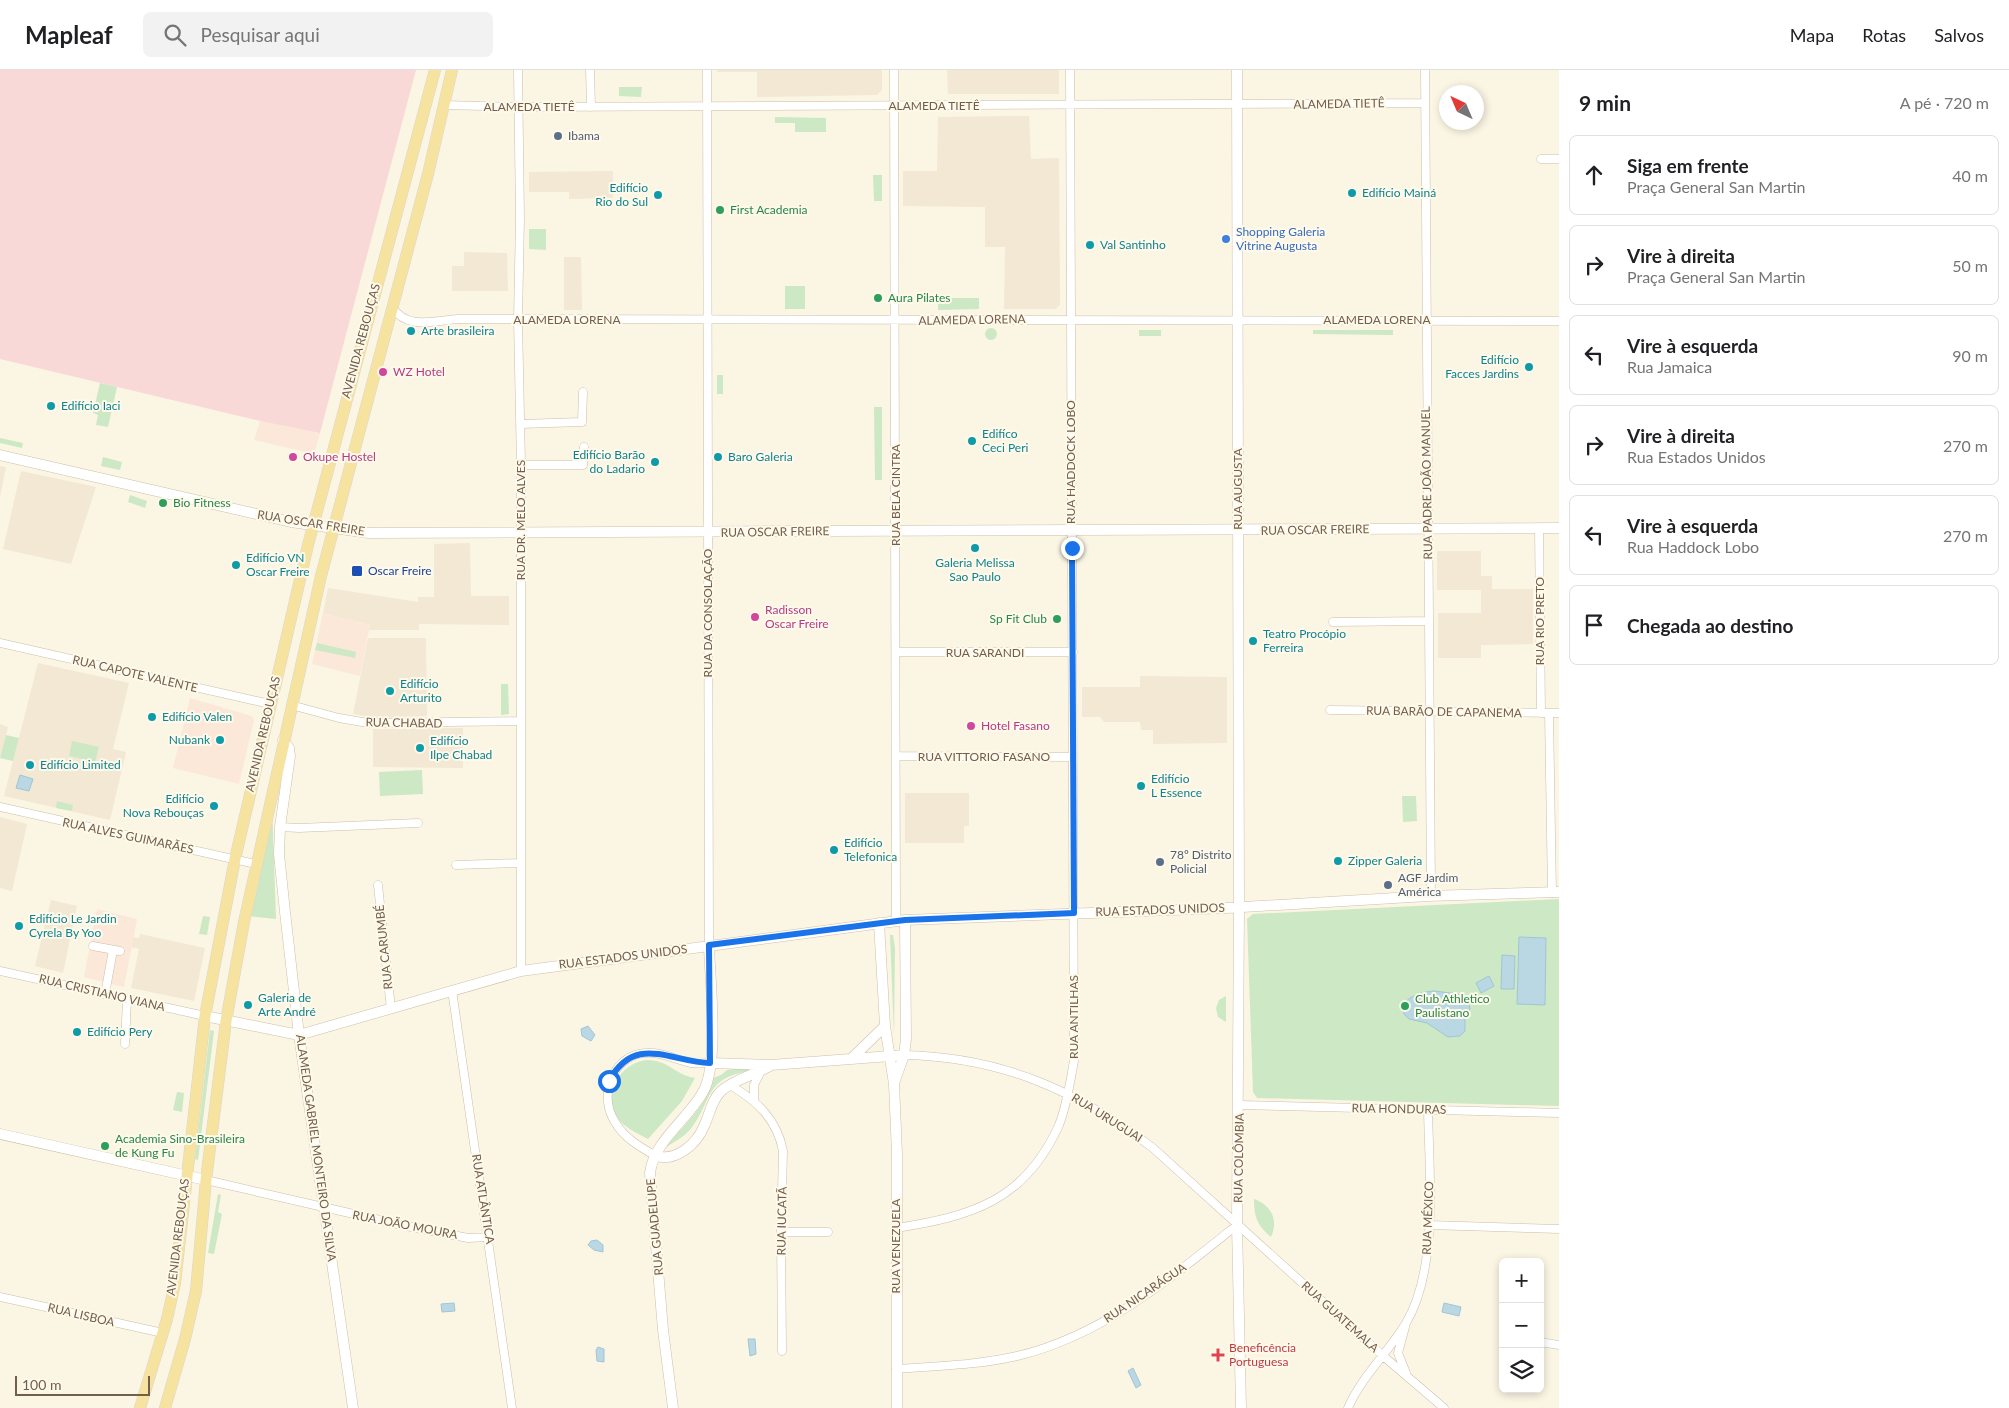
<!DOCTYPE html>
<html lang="pt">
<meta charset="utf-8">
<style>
body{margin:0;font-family:Lato,sans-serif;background:#f2f2f2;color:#202124}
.controls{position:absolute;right:15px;bottom:15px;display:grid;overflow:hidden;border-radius:8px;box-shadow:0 2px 8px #0003}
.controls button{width:45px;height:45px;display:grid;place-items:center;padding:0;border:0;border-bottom:1px solid #e0e0e0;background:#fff;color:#202124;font:25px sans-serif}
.compass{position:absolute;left:1439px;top:15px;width:45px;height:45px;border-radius:50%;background:#fff;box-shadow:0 2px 8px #0003;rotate:316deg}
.scale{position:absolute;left:15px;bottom:12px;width:135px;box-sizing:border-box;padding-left:5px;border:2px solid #725f4b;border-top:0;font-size:14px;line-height:18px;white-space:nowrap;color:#725f4b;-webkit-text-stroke:4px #fef9ea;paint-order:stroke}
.stop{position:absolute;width:15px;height:15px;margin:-11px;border:4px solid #1a73e8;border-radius:50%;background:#fff}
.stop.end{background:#1a73e8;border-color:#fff;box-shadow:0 1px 5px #0008}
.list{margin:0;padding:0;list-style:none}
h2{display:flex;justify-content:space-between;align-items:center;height:65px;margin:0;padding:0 20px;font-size:21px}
h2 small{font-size:16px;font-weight:400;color:#757577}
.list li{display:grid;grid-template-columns:32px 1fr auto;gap:15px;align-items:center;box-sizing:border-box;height:80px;margin:0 10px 10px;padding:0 10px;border:1px solid #e0e0e0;border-radius:8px}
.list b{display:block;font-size:19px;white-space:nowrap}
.list p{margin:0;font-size:16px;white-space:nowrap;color:#757577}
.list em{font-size:16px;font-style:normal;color:#757577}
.icon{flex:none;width:28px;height:28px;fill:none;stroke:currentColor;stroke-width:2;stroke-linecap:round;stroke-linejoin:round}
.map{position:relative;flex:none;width:1559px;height:1338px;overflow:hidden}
header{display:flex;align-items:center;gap:30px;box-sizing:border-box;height:70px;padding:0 25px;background:#fff;border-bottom:1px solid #e0e0e0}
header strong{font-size:24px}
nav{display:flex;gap:28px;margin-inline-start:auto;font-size:18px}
.search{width:350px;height:45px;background:#f2f2f2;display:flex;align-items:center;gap:12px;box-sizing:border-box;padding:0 18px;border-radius:8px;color:#757577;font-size:19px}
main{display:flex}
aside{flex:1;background:#fff}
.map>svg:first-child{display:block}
.residential{fill:#f2e8d3}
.commercial{fill:#fbe8d9}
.medical{fill:#f8d9d8}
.green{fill:#cde8c4}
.water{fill:#bad8e4;stroke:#a1c5d5}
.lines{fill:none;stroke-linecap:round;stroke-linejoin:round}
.street-casing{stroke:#ccbeab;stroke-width:9}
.secondary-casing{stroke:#cfbfa9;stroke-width:11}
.primary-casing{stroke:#dad5d0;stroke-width:12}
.street{stroke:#fff;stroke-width:8}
.secondary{stroke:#fff;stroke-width:10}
.primary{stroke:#f7e3a0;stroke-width:11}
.route{stroke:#1a73e8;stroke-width:6}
.service-dot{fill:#5c6f8a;stroke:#fef9ea;stroke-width:2}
.culture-dot{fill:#0f9aa8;stroke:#fef9ea;stroke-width:2}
.leisure-dot{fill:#2e9e5b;stroke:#fef9ea;stroke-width:2}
.shop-dot{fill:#3f7fe0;stroke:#fef9ea;stroke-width:2}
.hotel-dot{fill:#d1479c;stroke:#fef9ea;stroke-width:2}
.transit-dot{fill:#1a4fb4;stroke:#fef9ea;stroke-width:2}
.health-dot{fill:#e0444e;stroke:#fef9ea;stroke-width:2}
.labels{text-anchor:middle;stroke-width:4;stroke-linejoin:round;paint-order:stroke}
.street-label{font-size:12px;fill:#725f4b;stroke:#fef9ea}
.service-label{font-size:12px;fill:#4e5e75;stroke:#fef9ea;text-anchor:start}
.culture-label{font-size:12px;fill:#0d838f;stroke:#fef9ea;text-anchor:start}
.leisure-label{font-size:12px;fill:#27864d;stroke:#fef9ea;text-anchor:start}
.shop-label{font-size:12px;fill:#366cbe;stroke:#fef9ea;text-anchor:start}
.hotel-label{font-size:12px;fill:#b23c85;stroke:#fef9ea;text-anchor:start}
.transit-label{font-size:12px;fill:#164399;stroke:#fef9ea;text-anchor:start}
.health-label{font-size:12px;fill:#be3a42;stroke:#fef9ea;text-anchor:start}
</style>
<header>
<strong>Mapleaf</strong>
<div class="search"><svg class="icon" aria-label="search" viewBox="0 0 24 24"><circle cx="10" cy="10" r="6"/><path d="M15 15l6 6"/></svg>Pesquisar aqui</div>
<nav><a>Mapa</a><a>Rotas</a><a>Salvos</a></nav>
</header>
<main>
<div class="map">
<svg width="1559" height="1338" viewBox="0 0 1559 1338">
<rect width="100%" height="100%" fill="#fbf5e4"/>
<!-- residential -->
<path class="residential" d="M717 0H882V20L877 25 757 27V2H717Z
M947 0H1059V24H948Z
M1029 46 1031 89 1059 88 1060 235 1055 239H1004L1005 177H985V137L903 136V101H937L938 47Z
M613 101V128L569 129V122H529V102Z
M464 182 507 183 508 221H452V196H464Z
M564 187H581L582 240H564Z
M0 396 6 397 0 427Z
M21 401 96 417 71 494 3 479Z
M470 473 471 526H509V555L419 554V560H369L370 555 323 543 328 518 418 532V527H434V474Z
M1437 481H1481V506H1492V519H1533V574L1481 575V588H1438V543H1481V520H1437Z
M368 568H426L427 646 378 648 353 644Z
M38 593 129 613 113 679 126 682 110 750 4 726Z
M1140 606 1227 607V673L1153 674V660H1141L1140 652H1104L1100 647H1082V617H1140Z
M0 654 8 657 0 688Z
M463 658V698L373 697V659Z
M905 723H969V756H964V773H905Z
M0 747 27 754 12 821 0 818Z
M51 830 77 836 63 903 35 896Z
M140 864 205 878 194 931 131 918 139 879 131 877 133 867 139 868Z"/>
<!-- commercial -->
<path class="commercial" d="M260 351 320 363 314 384 254 370Z
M323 543 370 555 360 606 312 594Z
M190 628 252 646 254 650 239 714 173 698Z
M97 839 137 849 124 917 84 907Z"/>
<!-- medical -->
<path class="medical" d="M0 0H416L320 363 260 351 0 289Z"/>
<!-- green -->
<path class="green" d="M619 17H642L641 27 619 26Z
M775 47 826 48V62H795V53H775Z
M873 105H882V131H874Z
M529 159H546V180L529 179Z
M785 216H805V239H785Z
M938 228H979V239L938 240Z
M985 264a6 6 0 1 1 12 0a6 6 0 1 1-12 0Z
M1139 260H1161V266H1139Z
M1313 260H1393V265L1313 264Z
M717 305H723V324H717Z
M100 313 117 317 108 357 96 355 98 345 93 343Z
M874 337H882V410H875Z
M0 368 23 373 22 378 0 373Z
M103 387 122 392 120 400 101 396Z
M130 425 147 431 145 438 128 432Z
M317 573 356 582 355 588 315 580Z
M501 614H508L509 644 501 645Z
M6 665 19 668 13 691 0 688Z
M72 671 99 677 95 692 69 686Z
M422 700 423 724 380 726 379 702Z
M1402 726H1416L1417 751 1403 752Z
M57 731 73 735 72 741 56 738Z
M272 734 276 849 248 846Z
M1559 829V1036L1257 1028 1253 1022 1247 849 1253 844Z
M203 846 210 847 207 865 199 864Z
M890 865H893L895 878 894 965Z
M1226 926V952L1218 947 1216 938 1219 930Z
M210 960 214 961 198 1090 195 1089Z
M647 990C669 990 675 1005 695 1008L682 1031 648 1069C637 1063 623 1057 616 1046 603 1021 621 993 647 990Z
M747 997 748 1001C705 1009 713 1028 692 1057 684 1068 674 1071 664 1079 681 1057 708 1036 713 1008L721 1005 727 1000Z
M177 1022 184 1023 182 1042 173 1040Z
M218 1124 221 1125 218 1142 222 1144 214 1184 208 1183Z
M1254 1129C1271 1135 1279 1150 1271 1167 1257 1155 1254 1147 1254 1129Z"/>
<!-- water -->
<path class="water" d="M20 705 33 709 29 721 16 718Z
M1519 867 1546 868 1545 935 1517 934Z
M1502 885 1515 886 1514 919H1501Z
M1489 906 1494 916 1481 923 1476 913Z
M1434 921 1458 924 1469 933 1470 939 1465 949V961L1460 966 1448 967 1427 953 1409 949 1404 944 1403 935C1410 925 1422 922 1434 921Z
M588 956 595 965 591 971 582 966 581 959Z
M597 1170 603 1175V1182L594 1180 588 1175 591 1171Z
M454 1233 455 1241 442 1242 441 1234Z
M1444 1233 1461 1237 1459 1246 1442 1242Z
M755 1269 756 1284 750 1286 748 1269Z
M598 1277 604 1279V1292L597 1291 596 1280Z
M1133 1298 1141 1315 1136 1318 1128 1301Z"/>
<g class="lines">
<!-- street casing -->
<g class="street-casing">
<path id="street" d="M518 0 520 148 518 250 521 395V901
M590 0 591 37
M707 0 709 875
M894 0 896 851
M1425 0 1431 826
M443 35 518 37 1425 33
M1541 89H1559
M392 237C407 260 433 251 458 249L1559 251
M521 354 582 352 583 322
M521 395H583L584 377
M1539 458 1541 643
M1333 552 1429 551
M0 573 270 634
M896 582H1073
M291 635 339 648 368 653 520 651
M1330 640 1559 643
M1549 643 1552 823
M897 686 1071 687
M0 737 256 794
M280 757 299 758 418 753
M456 795 521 793
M378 815 391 939
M93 876 120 881
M0 901 205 946
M452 920 512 1338
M105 924 113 880
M125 974 127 929
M904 985C1001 987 1076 1020 1153 1078L1382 1285 1444 1338
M730 1015C757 1031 777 1049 783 1081L781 1162 782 1281
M754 1030V1015L761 1001
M1239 1035 1559 1043
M656 1086C640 1077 624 1068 615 1052 600 1029 609 995 635 985 654 978 673 989 691 993 697 994 704 993 710 993
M206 1110 406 1156 468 1168 489 1167
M1429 1155 1559 1159
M896 1158C972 1146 1025 1131 1059 1055 1067 1035 1070 1012 1074 991L1070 0
M781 1162H828
M0 1227 163 1263
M1405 1257 1398 1283 1406 1303
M1540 1272 1559 1275
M896 1299C937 1296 978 1295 1017 1286 1102 1266 1171 1208 1237 1155
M1348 1338C1362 1306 1388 1283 1406 1253 1439 1198 1429 1102 1428 1039"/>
</g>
<!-- secondary casing -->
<g class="secondary-casing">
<path id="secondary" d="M1237 0 1239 837 1237 1155 1241 1338
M0 385 291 452 369 463 1559 458
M283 670 289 678 290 686 280 757 279 784 285 842 299 965 353 1338
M879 853 885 956 894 1014 897 1084V1338
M205 946 299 965 521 901 905 850 1226 838 1428 826 1559 822
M852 988 885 956
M710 993 771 995 904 985
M894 1013 904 985 906 969 905 850
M0 1064 206 1110
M656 1086C676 1092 697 1074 704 1056 710 1044 711 1031 721 1021 735 1009 754 1005 770 996
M673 1338 663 1260 650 1103C654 1070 690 1048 704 1020 719 990 710 911 709 875"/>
</g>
<!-- primary casing -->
<g class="primary-casing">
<path id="primary" d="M140 1338 167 1249 175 1213 205 946 235 789 308 475 435 0
M165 1338 185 1269 196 1221 206 1110 226 951 244 852 321 506 428 104 452 0"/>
</g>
<!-- street -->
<use href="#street" class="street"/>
<!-- secondary -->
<use href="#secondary" class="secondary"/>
<!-- primary -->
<use href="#primary" class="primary"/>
</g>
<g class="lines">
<!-- route -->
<path class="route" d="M609 1011C635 963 670 992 710 993L709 875 905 850 1074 843 1072 478"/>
</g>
<!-- markers -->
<g class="service-dot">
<circle cx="558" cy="66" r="5"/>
<circle cx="1160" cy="792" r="5"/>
<circle cx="1388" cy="815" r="5"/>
</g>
<g class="culture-dot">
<circle cx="1352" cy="123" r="5"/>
<circle cx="658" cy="125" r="5"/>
<circle cx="1090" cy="175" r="5"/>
<circle cx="411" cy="261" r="5"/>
<circle cx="1529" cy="297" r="5"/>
<circle cx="51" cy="336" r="5"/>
<circle cx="972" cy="371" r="5"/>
<circle cx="718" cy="387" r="5"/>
<circle cx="655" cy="392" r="5"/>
<circle cx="975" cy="478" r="5"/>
<circle cx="236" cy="495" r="5"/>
<circle cx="1253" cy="571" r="5"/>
<circle cx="390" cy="621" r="5"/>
<circle cx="152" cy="647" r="5"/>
<circle cx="220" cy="670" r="5"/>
<circle cx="420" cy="678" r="5"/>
<circle cx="30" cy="695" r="5"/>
<circle cx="1141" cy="716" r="5"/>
<circle cx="214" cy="736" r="5"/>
<circle cx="834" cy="780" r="5"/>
<circle cx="1338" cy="791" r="5"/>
<circle cx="19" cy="856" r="5"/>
<circle cx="248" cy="935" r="5"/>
<circle cx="77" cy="962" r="5"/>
</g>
<g class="leisure-dot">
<circle cx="720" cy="140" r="5"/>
<circle cx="878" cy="228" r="5"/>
<circle cx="163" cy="433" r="5"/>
<circle cx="1057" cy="549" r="5"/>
<circle cx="1405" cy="936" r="5"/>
<circle cx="105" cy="1076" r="5"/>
</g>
<circle class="shop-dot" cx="1226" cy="169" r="5"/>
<g class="hotel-dot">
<circle cx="383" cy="302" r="5"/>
<circle cx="293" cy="387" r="5"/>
<circle cx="755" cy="547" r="5"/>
<circle cx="971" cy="656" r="5"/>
</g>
<rect class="transit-dot" x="351" y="495" width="12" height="12" rx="2.5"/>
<path class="health-dot" d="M1215.5 1277.5h5v5h5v5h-5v5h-5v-5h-5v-5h5z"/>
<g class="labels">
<!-- street labels -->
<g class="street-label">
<text transform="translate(1339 34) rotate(-1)" y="4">ALAMEDA TIETÊ</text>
<text x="934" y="40">ALAMEDA TIETÊ</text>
<text x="529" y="41">ALAMEDA TIETÊ</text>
<text x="567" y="254">ALAMEDA LORENA</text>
<text transform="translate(972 250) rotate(-1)" y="4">ALAMEDA LORENA</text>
<text x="1377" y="254">ALAMEDA LORENA</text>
<text transform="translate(361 271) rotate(-75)" y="4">AVENIDA REBOUÇAS</text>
<text transform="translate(1071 392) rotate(-90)" y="4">RUA HADDOCK LOBO</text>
<text transform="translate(1427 413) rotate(-91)" y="4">RUA PADRE JOÃO MANUEL</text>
<text transform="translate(1238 419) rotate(-90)" y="4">RUA AUGUSTA</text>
<text transform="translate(896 425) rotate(-90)" y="4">RUA BELA CINTRA</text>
<text transform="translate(521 450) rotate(-90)" y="4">RUA DR. MELO ALVES</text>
<text transform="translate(311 453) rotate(9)" y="4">RUA OSCAR FREIRE</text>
<text transform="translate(1315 460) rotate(-1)" y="4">RUA OSCAR FREIRE</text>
<text transform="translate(775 462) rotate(-1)" y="4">RUA OSCAR FREIRE</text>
<text transform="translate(708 543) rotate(-90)" y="4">RUA DA CONSOLAÇÃO</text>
<text transform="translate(1540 551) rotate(-90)" y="4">RUA RIO PRETO</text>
<text x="985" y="587">RUA SARANDI</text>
<text transform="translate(135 604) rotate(13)" y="4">RUA CAPOTE VALENTE</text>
<text transform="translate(1444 642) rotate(1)" y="4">RUA BARÃO DE CAPANEMA</text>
<text transform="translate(404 653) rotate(1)" y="4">RUA CHABAD</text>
<text transform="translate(263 664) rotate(-77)" y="4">AVENIDA REBOUÇAS</text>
<text x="984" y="691">RUA VITTORIO FASANO</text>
<text transform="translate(128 766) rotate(12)" y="4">RUA ALVES GUIMARÃES</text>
<text transform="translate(1160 840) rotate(-2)" y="4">RUA ESTADOS UNIDOS</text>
<text transform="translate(384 877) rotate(-96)" y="4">RUA CARUMBÉ</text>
<text transform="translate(623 887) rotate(-7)" y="4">RUA ESTADOS UNIDOS</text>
<text transform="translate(102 923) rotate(13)" y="4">RUA CRISTIANO VIANA</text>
<text transform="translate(1074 947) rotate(-90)" y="4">RUA ANTILHAS</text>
<text transform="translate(1399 1039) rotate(1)" y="4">RUA HONDURAS</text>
<text transform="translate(1107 1048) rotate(32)" y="4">RUA URUGUAI</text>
<text transform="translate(316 1078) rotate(82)" y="4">ALAMEDA GABRIEL MONTEIRO DA SILVA</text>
<text transform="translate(1239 1088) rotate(-89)" y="4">RUA COLÔMBIA</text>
<text transform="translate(483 1129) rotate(81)" y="4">RUA ATLÂNTICA</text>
<text transform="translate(1428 1148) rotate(-88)" y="4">RUA MÉXICO</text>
<text transform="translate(782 1151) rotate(-89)" y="4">RUA IUCATÃ</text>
<text transform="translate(405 1155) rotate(11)" y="4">RUA JOÃO MOURA</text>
<text transform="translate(655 1157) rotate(-95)" y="4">RUA GUADELUPE</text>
<text transform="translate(178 1167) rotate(-83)" y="4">AVENIDA REBOUÇAS</text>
<text transform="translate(896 1176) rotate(-90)" y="4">RUA VENEZUELA</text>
<text transform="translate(1145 1223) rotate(-34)" y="4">RUA NICARÁGUA</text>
<text transform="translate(81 1245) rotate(13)" y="4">RUA LISBOA</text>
<text transform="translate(1340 1247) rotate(42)" y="4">RUA GUATEMALA</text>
</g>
<!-- service labels -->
<g class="service-label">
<text x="568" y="70">Ibama</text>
<text x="1170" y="789">78º Distrito<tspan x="1170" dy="14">Policial</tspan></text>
<text x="1398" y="812">AGF Jardim<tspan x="1398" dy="14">América</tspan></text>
</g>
<!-- culture labels -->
<g class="culture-label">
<text x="648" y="122" text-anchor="end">Edifício<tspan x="648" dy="14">Rio do Sul</tspan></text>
<text x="1362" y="127">Edifício Mainá</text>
<text x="1100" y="179">Val Santinho</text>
<text x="421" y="265">Arte brasileira</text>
<text x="1519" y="294" text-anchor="end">Edifício<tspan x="1519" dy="14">Facces Jardins</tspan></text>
<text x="61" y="340">Edifício Iaci</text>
<text x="982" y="368">Edifíco<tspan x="982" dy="14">Ceci Peri</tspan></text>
<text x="645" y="389" text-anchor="end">Edifício Barão<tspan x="645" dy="14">do Ladario</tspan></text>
<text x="728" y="391">Baro Galeria</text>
<text x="246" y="492">Edifício VN<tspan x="246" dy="14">Oscar Freire</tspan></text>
<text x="975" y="497" text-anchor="middle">Galeria Melissa<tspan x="975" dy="14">Sao Paulo</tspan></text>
<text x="1263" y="568">Teatro Procópio<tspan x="1263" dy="14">Ferreira</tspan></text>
<text x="400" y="618">Edifício<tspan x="400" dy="14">Arturito</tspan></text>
<text x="162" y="651">Edifício Valen</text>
<text x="210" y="674" text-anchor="end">Nubank</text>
<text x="430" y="675">Edifício<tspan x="430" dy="14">Ilpe Chabad</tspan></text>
<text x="40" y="699">Edifício Limited</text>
<text x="1151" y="713">Edifício<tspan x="1151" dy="14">L Essence</tspan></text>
<text x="204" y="733" text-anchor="end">Edifício<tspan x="204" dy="14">Nova Rebouças</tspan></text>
<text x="844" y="777">Edifício<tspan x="844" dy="14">Telefonica</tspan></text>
<text x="1348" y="795">Zipper Galeria</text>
<text x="29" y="853">Edifício Le Jardin<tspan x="29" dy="14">Cyrela By Yoo</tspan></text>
<text x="258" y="932">Galeria de<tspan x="258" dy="14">Arte André</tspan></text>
<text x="87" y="966">Edifício Pery</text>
</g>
<!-- leisure labels -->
<g class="leisure-label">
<text x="730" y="144">First Academia</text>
<text x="888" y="232">Aura Pilates</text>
<text x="173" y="437">Bio Fitness</text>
<text x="1047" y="553" text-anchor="end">Sp Fit Club</text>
<text x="1415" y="933">Club Athletico<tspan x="1415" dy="14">Paulistano</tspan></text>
<text x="115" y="1073">Academia Sino-Brasileira<tspan x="115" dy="14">de Kung Fu</tspan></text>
</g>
<!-- shop labels -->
<g class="shop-label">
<text x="1236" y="166">Shopping Galeria<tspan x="1236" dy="14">Vitrine Augusta</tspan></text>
</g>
<!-- hotel labels -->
<g class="hotel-label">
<text x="393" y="306">WZ Hotel</text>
<text x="303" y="391">Okupe Hostel</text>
<text x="765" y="544">Radisson<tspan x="765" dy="14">Oscar Freire</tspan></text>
<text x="981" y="660">Hotel Fasano</text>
</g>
<!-- transit labels -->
<g class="transit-label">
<text x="368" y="505">Oscar Freire</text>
</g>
<!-- health labels -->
<g class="health-label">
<text x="1229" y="1282">Beneficência<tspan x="1229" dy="14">Portuguesa</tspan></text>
</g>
</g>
</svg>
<div class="controls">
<button>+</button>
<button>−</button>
<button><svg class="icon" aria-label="layers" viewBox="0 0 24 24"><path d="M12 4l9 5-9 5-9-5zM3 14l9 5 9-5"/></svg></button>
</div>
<svg class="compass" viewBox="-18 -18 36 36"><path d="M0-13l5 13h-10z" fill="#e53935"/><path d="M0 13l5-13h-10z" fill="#757577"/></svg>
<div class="scale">100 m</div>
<div class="stop" style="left:609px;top:1011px"></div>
<div class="stop end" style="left:1072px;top:478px"></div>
</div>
<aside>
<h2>9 min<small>A pé · 720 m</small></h2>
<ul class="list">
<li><svg class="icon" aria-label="ahead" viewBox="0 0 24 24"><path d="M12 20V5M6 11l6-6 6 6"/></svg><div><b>Siga em frente</b><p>Praça General San Martin</p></div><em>40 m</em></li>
<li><svg class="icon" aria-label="right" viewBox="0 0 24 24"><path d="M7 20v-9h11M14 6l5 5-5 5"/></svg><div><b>Vire à direita</b><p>Praça General San Martin</p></div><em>50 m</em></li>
<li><svg class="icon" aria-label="left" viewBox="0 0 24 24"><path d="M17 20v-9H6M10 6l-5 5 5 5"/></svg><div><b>Vire à esquerda</b><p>Rua Jamaica</p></div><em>90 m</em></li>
<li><svg class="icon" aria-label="right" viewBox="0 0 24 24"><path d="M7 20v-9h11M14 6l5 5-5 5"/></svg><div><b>Vire à direita</b><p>Rua Estados Unidos</p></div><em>270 m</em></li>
<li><svg class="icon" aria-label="left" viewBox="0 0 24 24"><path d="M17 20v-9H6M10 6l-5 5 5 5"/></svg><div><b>Vire à esquerda</b><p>Rua Haddock Lobo</p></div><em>270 m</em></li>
<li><svg class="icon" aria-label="arrive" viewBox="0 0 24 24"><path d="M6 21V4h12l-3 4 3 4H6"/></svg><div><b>Chegada ao destino</b></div></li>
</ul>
</aside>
</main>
